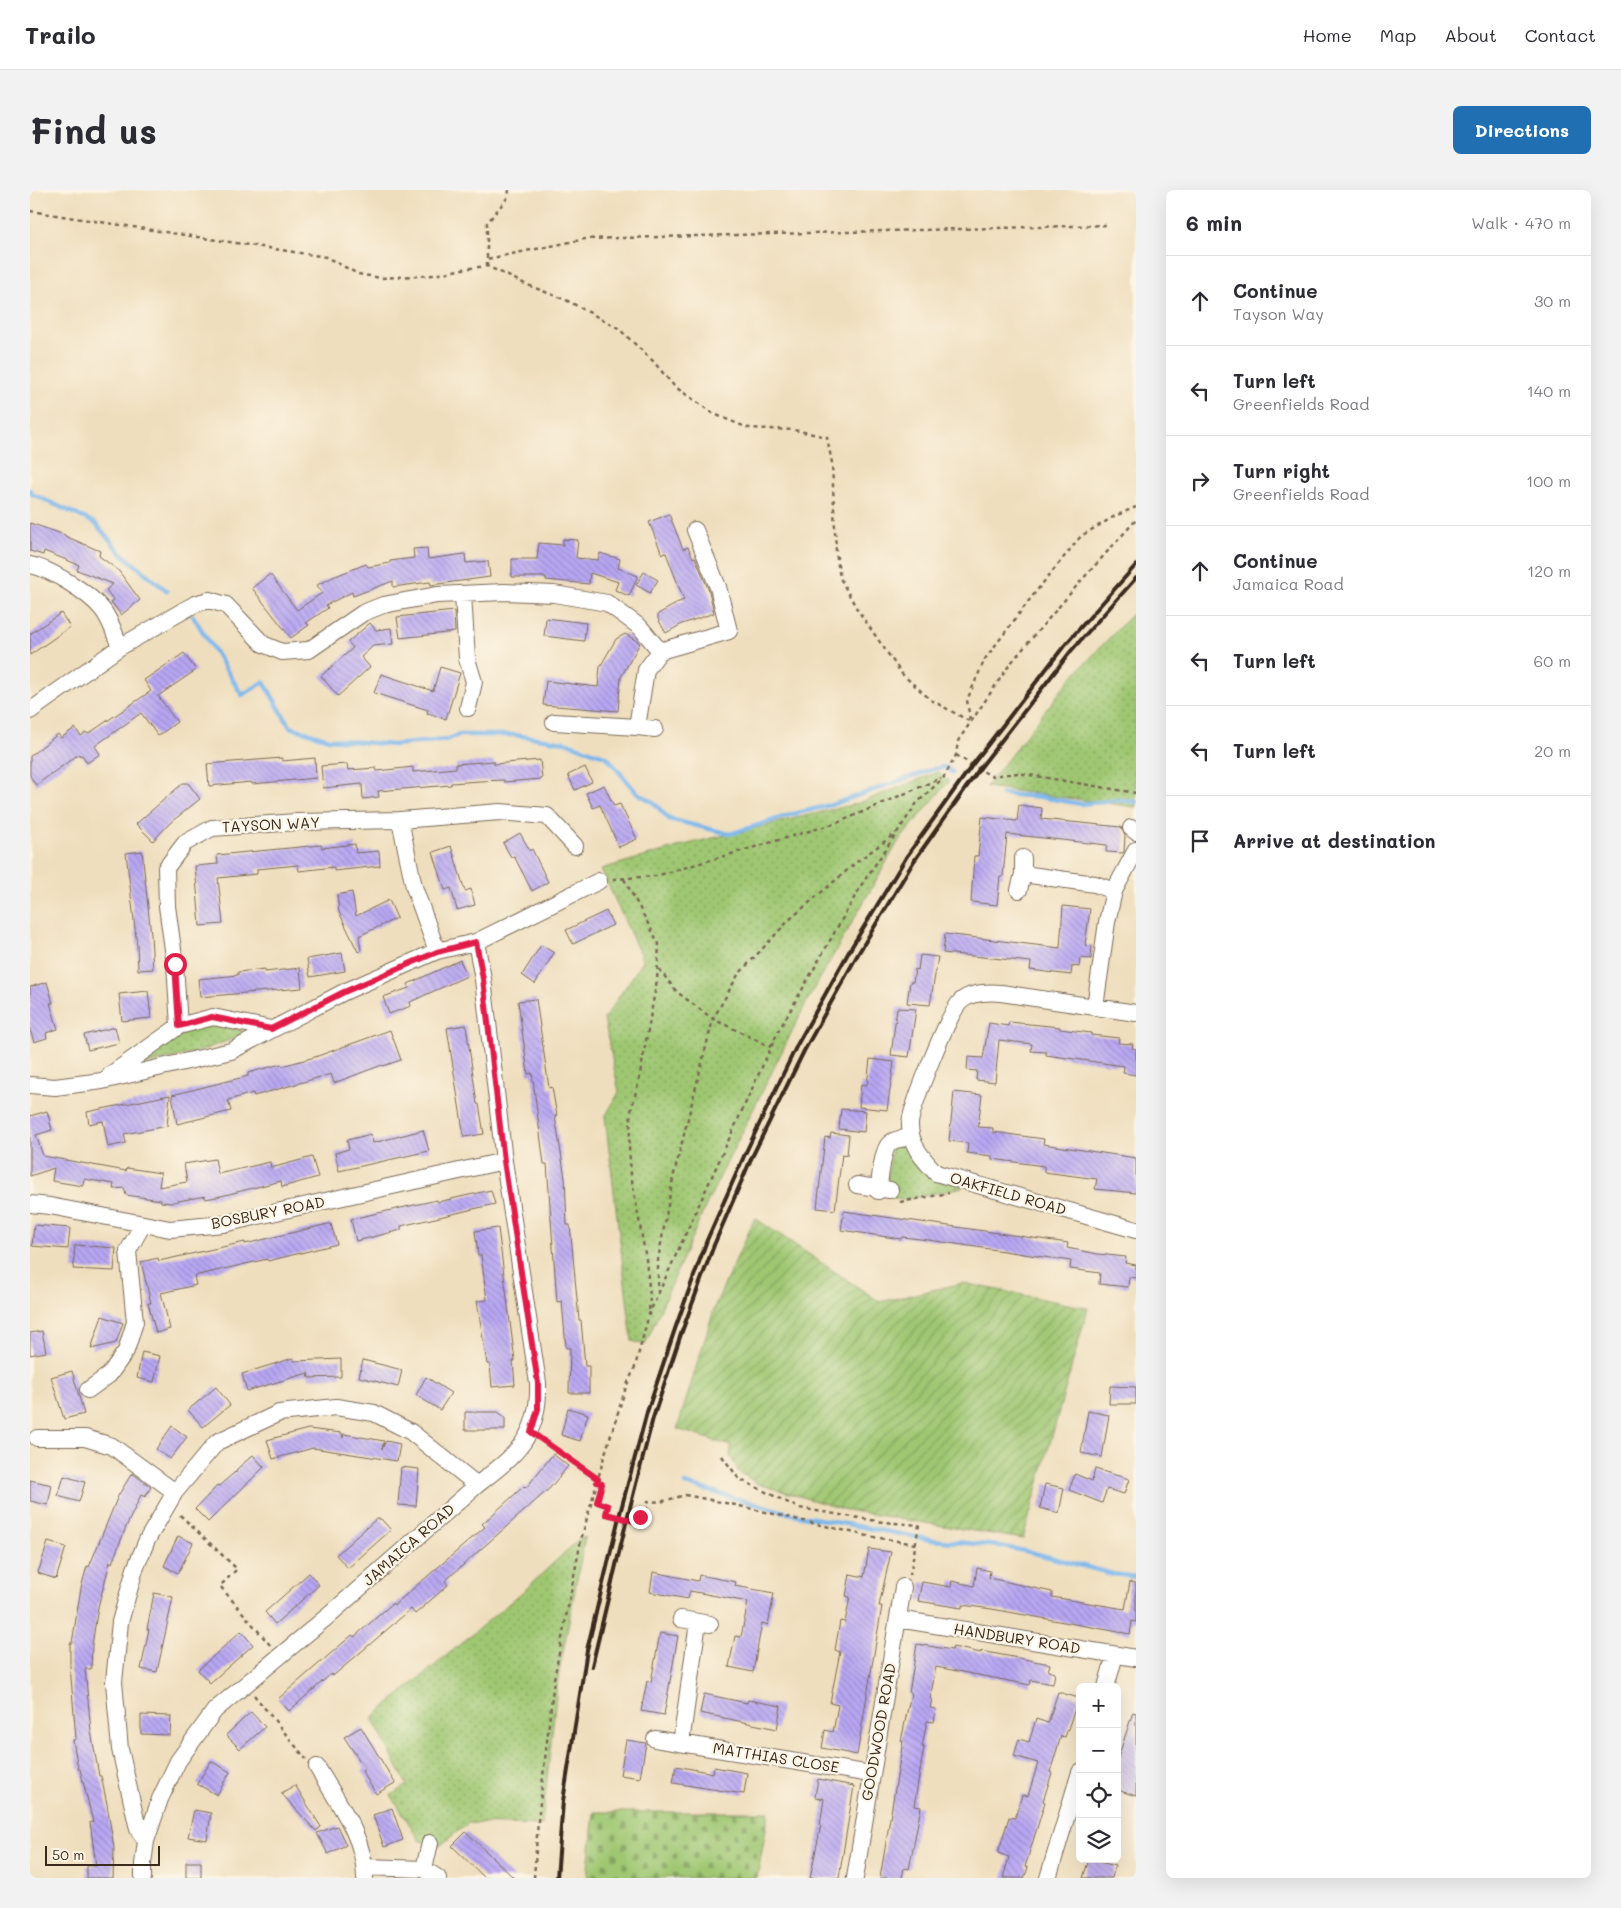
<!DOCTYPE html>
<meta charset="utf-8">
<style>
body{margin:0;font-family:Mali,sans-serif;background:#f2f2f3;color:#2b2b33}
.controls{position:absolute;right:15px;bottom:15px;display:grid;overflow:hidden;border-radius:8px;box-shadow:0 5px 20px #0002}
.controls button{width:45px;height:45px;display:grid;place-items:center;padding:0;border:0;border-bottom:1px solid #e1e1e2;background:#fff;color:#2b2b33;font:25px sans-serif}
.scale{position:absolute;left:15px;bottom:12px;width:115px;box-sizing:border-box;padding-left:5px;border:2px solid #3b2a1e;border-top:0;font-size:14px;line-height:18px;white-space:nowrap;color:#3b2a1e;-webkit-text-stroke:4px #fcf5e5;paint-order:stroke}
.stop{position:absolute;width:15px;height:15px;margin:-11px;border:4px solid #e11d48;border-radius:50%;background:#fff}
.stop.end{background:#e11d48;border-color:#fff;box-shadow:0 1px 5px #0008}
.list{margin:0;padding:0;list-style:none}
h2{display:flex;justify-content:space-between;align-items:center;height:65px;margin:0;padding:0 20px;font-size:21px}
h2 small{font-size:16px;font-weight:400;color:#7c7c81}
.list li{display:grid;grid-template-columns:32px 1fr auto;gap:15px;align-items:center;box-sizing:border-box;height:90px;padding:0 20px;border-top:1px solid #e1e1e2}
.list b{display:block;font-size:19px;white-space:nowrap}
.list p{margin:0;font-size:16px;white-space:nowrap;color:#7c7c81}
.list em{font-size:16px;font-style:normal;color:#7c7c81}
.icon{flex:none;width:28px;height:28px;fill:none;stroke:currentColor;stroke-width:2;stroke-linecap:round;stroke-linejoin:round}
.map{position:relative;flex:none;width:1106px;height:1688px;overflow:hidden;border-radius:8px}
header{display:flex;align-items:center;gap:30px;box-sizing:border-box;height:70px;padding:0 25px;background:#fff;border-bottom:1px solid #e1e1e2}
header strong{font-size:24px}
nav{display:flex;gap:28px;margin-inline-start:auto;font-size:18px}
.intro{display:flex;align-items:center;justify-content:space-between;box-sizing:border-box;height:120px;padding:0 30px}
h1{margin:0;font-size:35px}
.button{padding:12px 22px;border-radius:8px;background:#1f6fb2;color:#fff;font-size:18px;font-weight:700}
main{display:flex;gap:30px;padding:0 30px}
aside{flex:1;background:#fff;border-radius:8px;box-shadow:0 5px 20px #0002}
.map>svg:first-child{display:block}
.grass{fill:url(#grass-dots);stroke:#6d7848}
.cemetery{fill:url(#cemetery-stones);stroke:#6d7848}
.garden{fill:url(#garden-furrows);stroke:#6d7848}
.lines{fill:none;stroke-linecap:round;stroke-linejoin:round}
.stream{stroke:#7ab6ec;stroke-width:4.5}
.building{fill:url(#building-back-hatch)}
.minor-casing{stroke:#7a6956;stroke-width:18}
.path{stroke:#7a6956;stroke-width:2.5;stroke-dasharray:4 4;stroke-linecap:butt}
.minor{stroke:#fff;stroke-width:16}
.rail{stroke:#3b2a1e;stroke-width:4}
.route{stroke:#e11d48;stroke-width:6}
.labels{text-anchor:middle;stroke-width:4.5;stroke-linejoin:round;paint-order:stroke}
.street-label{font-size:15px;fill:#3b2a1e;stroke:#fcf5e5}
</style>
<header>
<strong>Trailo</strong>
<nav><a>Home</a><a>Map</a><a>About</a><a>Contact</a></nav>
</header>
<div class="intro"><h1>Find us</h1><a class="button">Directions</a></div>
<main>
<div class="map">
<svg width="1106" height="1688" viewBox="0 0 1106 1688">
<defs>
<pattern id="grass-dots" width="8" height="8" patternUnits="userSpaceOnUse" patternTransform="scale(1.25)"><rect width="8" height="8" fill="#9fc772"/><path d="M2 2h.1M6 6h.1" fill="none" stroke="#83a25d" stroke-width="1.8" stroke-linecap="round"/></pattern>
<pattern id="cemetery-stones" width="16" height="16" patternUnits="userSpaceOnUse" patternTransform="scale(1.25)"><rect width="16" height="16" fill="#9fc772"/><path d="M2 7V4a2 2 0 0 1 4 0v3zM10 15v-3a2 2 0 0 1 4 0v3z" fill="#83a25d"/></pattern>
<pattern id="garden-furrows" width="10" height="10" patternUnits="userSpaceOnUse" patternTransform="scale(1.25)"><rect width="10" height="10" fill="#9fc772"/><path d="M-1 1l2-2M0 10L10 0M9 11l2-2" fill="none" stroke="#83a25d"/></pattern>
<pattern id="building-back-hatch" width="6" height="6" patternUnits="userSpaceOnUse" patternTransform="scale(1.25)"><rect width="6" height="6" fill="#b8a7f4"/><path d="M-1 5l2 2M0 0l6 6M5-1l2 2" fill="none" stroke="#9788c5"/></pattern>
</defs>
<rect width="100%" height="100%" fill="#fcf5e5"/>
<filter id="ink" filterUnits="userSpaceOnUse"><feTurbulence type="fractalNoise" baseFrequency=".02" numOctaves="2"/><feDisplacementMap in="SourceGraphic" scale="10" xChannelSelector="R" yChannelSelector="G"/><feConvolveMatrix kernelMatrix="1 2 1 2 8 2 1 2 1" color-interpolation-filters="sRGB"/></filter>
<filter id="wash" filterUnits="userSpaceOnUse"><feTurbulence type="fractalNoise" baseFrequency=".0096" numOctaves="4" result="noise"/><feDisplacementMap in="SourceGraphic" scale="20" xChannelSelector="R" yChannelSelector="G"/><feGaussianBlur stdDeviation="1.12" result="paint"/><feColorMatrix in="noise" values="0 0 0 0 0 0 0 0 0 0 0 0 0 0 0 0 0 1.4 0 .05"/><feComposite in="paint" operator="in"/></filter>
<g filter="url(#wash)">
<rect width="100%" height="100%" fill="#efdebd"/>
<!-- grass -->
<path class="grass" d="M1106 420V617L956 597 1040 489Z
M908 582 919 591 868 652 776 813 677 1013 615 1155 602 1151 575 927 589 902 574 829 613 771 571 679 658 654 829 613Z
M182 835 212 840 211 846 167 862 113 875 111 872C135 854 151 839 182 835Z
M872 952 880 960 933 997 874 1010 861 1008 864 995 857 991 862 956Z
M555 1347 528 1488 512 1635 438 1633 410 1656 390 1651 361 1605 377 1595 342 1528 496 1399 549 1349Z"/>
<!-- cemetery -->
<path class="cemetery" d="M564 1622H739L727 1688H557Z"/>
<!-- garden -->
<path class="garden" d="M725 1028 850 1112 933 1093 1058 1118 993 1349 816 1320 728 1294 709 1282 700 1266 701 1256 647 1239 686 1113Z"/>
<g class="lines">
<!-- stream -->
<path class="stream" d="M0 300 2 304 65 333 91 363 137 401
M163 426 212 505 234 492 260 537 299 549 363 555 415 550 429 545H485L535 552 577 567 606 602 624 613 639 629 700 644 763 624 801 615 903 579 914 577 922 582
M972 604 1011 607 1051 614 1090 610 1106 612
M655 1294 762 1324 902 1350 970 1356 1004 1363 1083 1384 1106 1387"/>
</g>
<g id="blocks">
<!-- building -->
<path class="building" d="M639 324 653 359 658 357 663 368 665 367 679 401 684 423 652 434 636 443 628 429V424L646 414V413L654 410 636 363 632 364 619 332Z
M0 333 35 345V346L70 361 69 366 88 380 110 410 91 425 81 412 84 410 76 400 83 394 47 380 49 375 14 361 13 365 0 361Z
M533 349 548 350 546 368 568 370 570 363 590 369 588 378 608 386 599 406 585 400 588 392 560 383 559 394 516 390V387H482V369H507L509 353 533 355Z
M397 358 398 369 435 364 436 373 458 371 460 387 401 395 400 392 363 397V391L323 406 322 402 296 415 298 418 276 433 279 435 261 448 222 398 240 384 267 420 292 403 287 395 303 387 336 374 338 377 360 373V371L384 368 383 359Z
M614 382 628 390 620 403 606 395Z
M424 421 425 442 370 448 367 427Z
M31 423 40 437 0 465V444Z
M516 428 556 433 554 451 514 446Z
M340 433 346 440 361 438 363 454 343 456 331 467 340 477 308 506 291 486 323 458 318 452Z
M595 444 610 453 591 487 588 521 513 515 516 491 568 497 570 477 586 449Z
M154 463 166 480 128 506 147 532 128 546 111 523 65 556 70 564 57 573 52 565 50 566 49 564 6 595 0 586V566L28 544 31 548 45 538 51 546 56 542 58 544 121 501 114 490Z
M410 477 430 483 416 529 397 523 398 520 344 503 351 484 403 501Z
M252 568V571L285 568 286 588 222 594 221 592 179 596 177 574Z
M510 570 512 589 474 592V590L450 591 421 593V595L348 601 349 607 333 609 332 594 293 598 291 576 317 574 318 580 346 578 347 581 383 577V582L426 578V574L464 571V574Z
M555 577 562 592 545 600 538 585Z
M153 593H158L170 609 140 633 123 651 106 634Z
M574 595 584 616 590 614 607 649 589 657 570 615 563 618 556 603Z
M989 615 1012 618 1011 629 1091 637 1095 646 1094 662 1093 663 1076 662 1077 655 977 644 973 687H970L967 715 941 712 944 666H948L952 627 987 631Z
M490 643 500 661 502 659 518 692 502 701 484 666 481 667 473 653Z
M325 654 326 663 349 661 350 676 304 681V677L269 681 268 675 227 679V684L188 688 193 734 170 736 165 676 188 674 187 665 291 655 292 658Z
M421 656 435 701 441 699 445 715 427 720 421 698 415 700 403 662Z
M112 661 121 745 123 779 108 780 107 755 96 663Z
M322 702 326 726 359 710 367 728 329 746 331 761 328 762 309 722 307 705Z
M1033 716 1060 719 1055 755 1062 756 1061 769 1050 768 1049 777 1042 776 1041 785 1000 780 1001 772 913 763 915 744 1030 758Z
M576 721 583 735 543 754 536 740Z
M511 755 524 763 505 794 492 785Z
M312 763 315 781 280 787 277 769Z
M890 765 908 767 900 815 877 813 880 792H883L885 779 888 780Z
M430 770 437 786 380 812 381 816 359 824 353 807 379 798 378 794Z
M270 778 272 798 170 807 168 789 208 785V782L235 779V782Z
M17 792 23 813H20L28 839 16 843 17 848 4 852 0 840V797Z
M118 801 121 828 92 831 89 804Z
M506 809 519 898 522 897 527 926H525L535 988 537 1035H540L549 1130H551L555 1176H559V1203H539L540 1158H536L532 1111 527 1112 517 974H514L502 883 498 884 488 811Z
M867 818 886 819 879 867 861 865Z
M979 832 1030 837V839L1061 843V845L1089 848 1088 853 1103 854 1102 858 1106 859V885L1093 883 1094 876 1016 865V862L1001 861 1002 854 969 850 965 892 946 890 947 881 937 880 938 867 953 868 959 833 978 836Z
M436 835 447 914H449L454 944 434 947 417 838Z
M85 837 89 853 58 860 54 845Z
M360 840 371 870 353 876 352 875 304 893 301 884 224 906 223 903 198 910 201 921 147 934 142 905 218 886V883L251 874 252 876 285 867Z
M840 869 864 872 857 920 829 917 831 894 837 895Z
M924 902 952 905 948 937 963 938V942L1014 949 1013 954 1106 968V1003L1065 999 1067 989 1014 982V976L962 969V966L937 963 938 953 919 951Z
M140 905 137 936 94 944 96 953 78 957 73 931 59 934 57 922Z
M811 919 836 921 834 942 809 939Z
M17 921 22 940 6 945 13 966 96 981 97 978 131 983 129 997 157 992 154 974 185 969 188 984 240 972 241 978 282 967 288 987 252 997 251 991 187 1007 175 1009V1006L143 1012 142 1013 131 1012V1010L96 1005 94 998 83 999 84 994 54 989 53 996 22 991 24 978 0 986V926Z
M393 940 399 961 309 981 305 963 319 959 317 950 341 944 343 953Z
M801 943 819 945 817 965 812 964 805 1020 787 1018 795 947 800 948Z
M461 1000 465 1014 371 1036V1040L326 1051 321 1029 407 1010 408 1012Z
M814 1021 1038 1053 1037 1058 1068 1064 1096 1067 1095 1073 1106 1075V1088L1099 1087 1098 1097 1069 1094 1070 1083 1040 1079 1041 1071 899 1050 872 1047 871 1049 811 1040Z
M298 1034H301L307 1054 238 1071 237 1069 164 1086 166 1095 131 1103 140 1139 126 1143 118 1113H121L111 1072 128 1068 129 1071 215 1052V1054Z
M4 1035 40 1038 38 1059 2 1056Z
M468 1038 485 1171H483L485 1195 462 1197 460 1174H457L447 1111 457 1110 451 1065H448L445 1041Z
M45 1055 86 1058 84 1081 43 1079Z
M72 1126 93 1133 86 1153 61 1159Z
M12 1141 16 1162 0 1165V1143Z
M112 1162 130 1166 124 1192 107 1188Z
M263 1168 264 1171 311 1169V1187L279 1188 278 1183 217 1201 212 1184Z
M333 1170 372 1180 368 1197 329 1187Z
M42 1181 54 1224 34 1229 21 1187Z
M396 1187 421 1203 410 1220 386 1205Z
M1080 1196 1106 1197V1214H1079Z
M186 1197 200 1215 173 1237 158 1220Z
M538 1218 558 1224 550 1251 531 1245Z
M1058 1221 1079 1225 1072 1267 1051 1263Z
M435 1222H468L475 1227V1240H435Z
M142 1236 157 1247 140 1269 126 1259Z
M278 1239 312 1243 313 1248 314 1244 354 1251 352 1259 356 1251 370 1254 367 1271 283 1258 243 1269 237 1250Z
M523 1264 538 1276 520 1298 415 1391 418 1395 385 1424 381 1419 303 1486 301 1484 259 1521 248 1509 322 1445 324 1447 363 1413 364 1415 455 1337 452 1334 494 1296 496 1298Z
M223 1265 234 1277 178 1332 165 1319 188 1295 189 1296 205 1282 206 1283 207 1279Z
M371 1277 389 1279 386 1316 368 1315Z
M1065 1279 1099 1289 1094 1304 1077 1299 1072 1313 1039 1300 1045 1284 1062 1291Z
M102 1283 121 1297 115 1307 111 1305 96 1337 82 1373 80 1372 68 1417 62 1455 61 1479H55L61 1541 69 1586H71L77 1614 84 1658 83 1688H57V1676H66L60 1632H63L50 1579H48L43 1550 46 1549 40 1475V1453H42L51 1398 57 1376 59 1377 88 1306Z
M34 1286 55 1292 49 1312 28 1306Z
M0 1290 22 1295 18 1315 0 1311Z
M1015 1294 1034 1298 1029 1323 1010 1318Z
M346 1329H351L361 1340 318 1378 306 1365Z
M148 1346 163 1353 148 1383 134 1376Z
M18 1352 36 1357 26 1389 8 1383Z
M839 1359 861 1362 849 1416H852L827 1565 792 1558 795 1540 803 1542 808 1515 800 1513 810 1462 805 1460 810 1431 815 1432 820 1407 816 1406 820 1384 834 1387Z
M947 1378 960 1381 959 1388 1022 1402V1407L1095 1419 1100 1392 1106 1393V1432L1102 1431 1100 1444 962 1419 932 1415V1418L888 1411 892 1392 921 1397 922 1391 944 1396Z
M623 1382 668 1391 669 1385 706 1392 705 1396 744 1403 738 1435 732 1433 723 1482 699 1477 705 1446 711 1447 718 1412 660 1401 658 1409 620 1402Z
M279 1383 289 1395 245 1434 235 1422Z
M124 1403 143 1407 127 1482 111 1479 119 1439H117Z
M211 1441 223 1455 180 1493 168 1480Z
M630 1443 648 1446 634 1525 611 1521 617 1491 621 1492Z
M887 1454 922 1460 923 1457 951 1463V1461L1020 1474 1018 1481 1025 1483 1023 1494 1001 1490 1000 1495 906 1477 900 1509H902L900 1518 906 1519 904 1532 897 1531 892 1557H894L884 1616 891 1617 879 1679 874 1678 872 1688H850L873 1551H871L881 1503H879Z
M1028 1502 1049 1508 1035 1547 1031 1546 1020 1582 1022 1583 1013 1611 1015 1612 995 1677 998 1678 994 1688H973L979 1667 968 1663 979 1627 985 1628 992 1605 998 1606 1008 1573 984 1566 989 1549 999 1552 1006 1529 1018 1533Z
M674 1504 717 1513 718 1510 751 1516 747 1539 670 1523Z
M221 1522 235 1537 210 1559 196 1545Z
M1103 1522 1106 1523V1606L1087 1600V1571Z
M111 1525 141 1526 140 1545 111 1544Z
M331 1537 365 1593 346 1604 332 1581 335 1579 314 1547Z
M596 1550 616 1553 610 1588 590 1585Z
M181 1571 200 1582 187 1605 167 1594Z
M646 1576 683 1583 684 1577 717 1583 714 1604 643 1593Z
M788 1589 824 1596 809 1688H780L791 1635H790L793 1616 794 1609 785 1607Z
M265 1595 291 1637 286 1641 251 1603Z
M362 1618 373 1650 354 1657 343 1625Z
M164 1620 181 1623 177 1650 158 1647Z
M307 1636 316 1655 298 1664 287 1643Z
M436 1642 484 1688H455L422 1656Z
M1059 1669 1085 1676 1082 1688H1053Z
M156 1672H171V1688H156Z"/>
</g>
</g>
<g filter="url(#ink)">
<use href="#blocks" fill-opacity="0" stroke="#7a6956" stroke-width="1"/>
<g class="lines">
<!-- minor casing -->
<g class="minor-casing">
<path id="minor" d="M0 375C21 379 59 403 72 419 81 430 85 445 90 457L0 521
M433 404 437 469 444 492 438 518
M90 457 165 414 179 410 196 415 233 454 252 462 279 460 333 423 353 415 407 405 474 402 524 404 577 413 610 437 630 461 699 441 688 397 665 340
M524 532 607 537 616 480 630 461
M607 537 625 539
M1101 638 1106 642
M993 684 1065 694 1084 701
M989 700 993 684V668
M446 752 569 691
M407 761 384 697 370 630 470 622 517 626 545 656
M1065 817 1077 732 1084 701 1106 660
M1106 823 971 803C958 802 940 802 930 812 918 825 882 915 880 933 879 954 893 969 906 983L1106 1040
M149 836 145 774 137 716 136 678 155 653 182 638 267 632 370 630
M80 885 149 836 183 827 241 839
M0 895 25 897 72 891 201 861 314 802 407 761 446 752 453 789 474 971 508 1193C510 1246 486 1265 447 1295L298 1426 185 1520 148 1571 130 1609 116 1651 113 1674V1688
M827 995 860 1000
M848 1001C850 991 852 961 859 954 865 948 875 948 882 948
M0 1014 20 1016 140 1039 193 1034 474 971
M58 1200 79 1185 96 1161 105 1132 98 1061 113 1034
M7 1248H55L82 1256 145 1302
M651 1429 680 1434
M868 1429 1106 1468
M1076 1497 1085 1465
M625 1549 841 1584
M651 1553 668 1432
M287 1577C307 1611 335 1647 335 1688
M116 1651 108 1639 90 1559 84 1492 90 1432 105 1379 117 1350 145 1302 187 1252 249 1223 306 1217 344 1223 381 1242 447 1295
M335 1677 394 1679 408 1688
M394 1679 400 1653
M825 1688 873 1397
M1018 1688 1050 1582"/>
</g>
<!-- path -->
<path class="path" d="M0 21 296 67 328 84 351 88 404 85 433 79 457 76 493 93 538 111 588 138 623 171 644 196 684 224 718 238 764 240 797 247 802 273 806 362 810 388 827 419 872 484 901 510 941 532
M457 68V33L478 7 479 0
M457 76V69L555 49 1079 35
M940 530 937 510 955 469 1004 404 1051 346 1085 326 1106 317
M926 565 961 586 988 583 1106 603
M583 689 626 686 807 633 911 588
M594 689 629 754 627 790 609 890 601 921 599 957 601 985 616 1069 620 1106 619 1121
M629 779 647 802 683 829 741 857
M870 1012 919 1003
M628 1104V1070L643 988 683 829 708 785 759 730 828 671 866 643
M512 1250 567 1288
M692 1266 709 1289 769 1318 853 1332 889 1335 880 1385
M567 1292 572 1294 567 1312 578 1315 576 1324 604 1331 605 1326 611 1327 612 1321 616 1322 618 1311 630 1312 655 1305 701 1314 838 1346 885 1354
M150 1325 207 1379 190 1396 240 1455
M224 1505 276 1569
M504 1688 508 1631 524 1489 551 1350 574 1267 596 1197 605 1177 619 1124 748 842 832 694 887 613 914 587 926 565 928 551 980 474 1050 392 1106 330"/>
<!-- minor -->
<use href="#minor" class="minor"/>
<!-- rail -->
<path class="rail" d="M562 1476 597 1329 623 1228 651 1144 684 1055 721 969 774 861 828 764 884 671 950 578 1041 461 1106 388
M527 1688 533 1611 557 1460 589 1327 617 1222 645 1139 677 1050 715 964 767 855 821 758 877 666 943 574 1034 456 1106 375"/>
</g>
</g>
<g class="lines" filter="url(#ink)">
<!-- route -->
<path class="route" d="M145 774 149 836 182 827 241 839 314 802 407 762 446 752 453 789 474 971 508 1193V1219L501 1242 568 1289 567 1292 572 1294 567 1312 578 1316 576 1324 604 1331 605 1326 610 1327"/>
</g>
<g class="labels">
<!-- street labels -->
<g class="street-label">
<text transform="translate(241 635) rotate(-3)" y="5">TAYSON WAY</text>
<text transform="translate(978 1004) rotate(16)" y="5">OAKFIELD ROAD</text>
<text transform="translate(238 1023) rotate(-11)" y="5">BOSBURY ROAD</text>
<text transform="translate(379 1355) rotate(-41)" y="5">JAMAICA ROAD</text>
<text transform="translate(987 1449) rotate(9)" y="5">HANDBURY ROAD</text>
<text transform="translate(849 1542) rotate(-80)" y="5">GOODWOOD ROAD</text>
<text transform="translate(746 1568) rotate(9)" y="5">MATTHIAS CLOSE</text>
</g>
</g>
</svg>
<div class="controls">
<button>+</button>
<button>−</button>
<button><svg class="icon" aria-label="locate" viewBox="0 0 24 24"><circle cx="12" cy="12" r="6"/><path d="M12 2v4M12 18v4M2 12h4M18 12h4"/></svg></button>
<button><svg class="icon" aria-label="layers" viewBox="0 0 24 24"><path d="M12 4l9 5-9 5-9-5zM3 14l9 5 9-5"/></svg></button>
</div>
<div class="scale">50 m</div>
<div class="stop" style="left:145px;top:774px"></div>
<div class="stop end" style="left:610px;top:1327px"></div>
</div>
<aside>
<h2>6 min<small>Walk · 470 m</small></h2>
<ul class="list">
<li><svg class="icon" aria-label="ahead" viewBox="0 0 24 24"><path d="M12 20V5M6 11l6-6 6 6"/></svg><div><b>Continue</b><p>Tayson Way</p></div><em>30 m</em></li>
<li><svg class="icon" aria-label="left" viewBox="0 0 24 24"><path d="M17 20v-9H6M10 6l-5 5 5 5"/></svg><div><b>Turn left</b><p>Greenfields Road</p></div><em>140 m</em></li>
<li><svg class="icon" aria-label="right" viewBox="0 0 24 24"><path d="M7 20v-9h11M14 6l5 5-5 5"/></svg><div><b>Turn right</b><p>Greenfields Road</p></div><em>100 m</em></li>
<li><svg class="icon" aria-label="ahead" viewBox="0 0 24 24"><path d="M12 20V5M6 11l6-6 6 6"/></svg><div><b>Continue</b><p>Jamaica Road</p></div><em>120 m</em></li>
<li><svg class="icon" aria-label="left" viewBox="0 0 24 24"><path d="M17 20v-9H6M10 6l-5 5 5 5"/></svg><div><b>Turn left</b></div><em>60 m</em></li>
<li><svg class="icon" aria-label="left" viewBox="0 0 24 24"><path d="M17 20v-9H6M10 6l-5 5 5 5"/></svg><div><b>Turn left</b></div><em>20 m</em></li>
<li><svg class="icon" aria-label="arrive" viewBox="0 0 24 24"><path d="M6 21V4h12l-3 4 3 4H6"/></svg><div><b>Arrive at destination</b></div></li>
</ul>
</aside>
</main>
